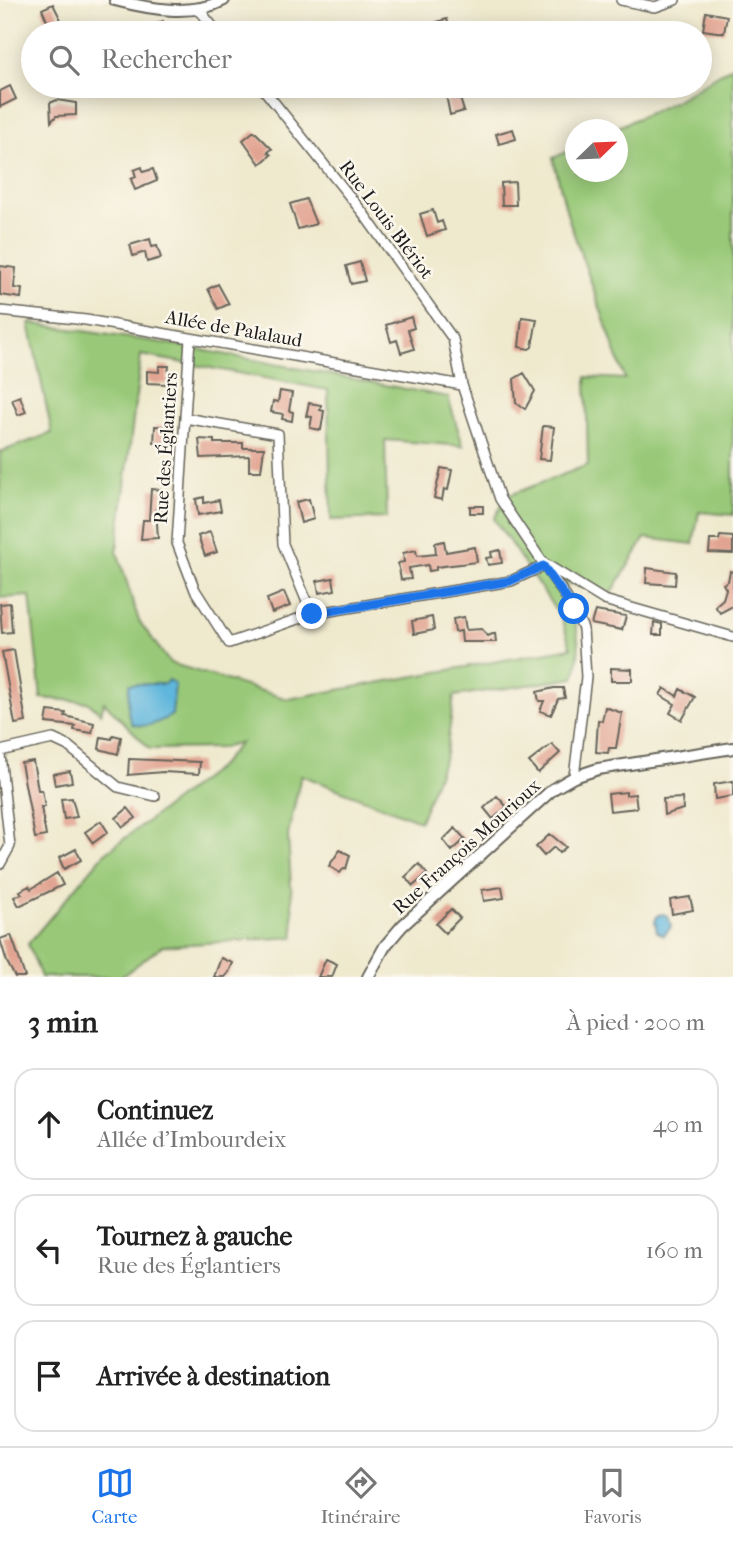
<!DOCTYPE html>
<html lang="fr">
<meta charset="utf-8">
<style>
body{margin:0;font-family:"IM FELL French Canon",serif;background:#f2f2f2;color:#222}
.compass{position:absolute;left:565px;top:119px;width:63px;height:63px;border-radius:50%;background:#fff;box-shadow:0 4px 18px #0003;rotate:67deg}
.stop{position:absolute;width:21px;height:21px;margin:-16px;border:5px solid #1a73e8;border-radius:50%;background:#fff}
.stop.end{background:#1a73e8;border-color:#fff;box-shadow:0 2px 7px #0008}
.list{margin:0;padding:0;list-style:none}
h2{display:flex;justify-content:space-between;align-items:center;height:91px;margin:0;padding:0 28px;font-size:30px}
h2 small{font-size:23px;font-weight:400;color:#767676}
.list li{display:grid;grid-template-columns:46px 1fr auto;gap:21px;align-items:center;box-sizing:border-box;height:112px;margin:0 14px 14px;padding:0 14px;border:2px solid #e0e0e0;border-radius:21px}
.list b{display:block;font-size:26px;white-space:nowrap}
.list p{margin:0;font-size:23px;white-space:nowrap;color:#767676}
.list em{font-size:23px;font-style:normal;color:#767676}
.icon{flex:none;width:38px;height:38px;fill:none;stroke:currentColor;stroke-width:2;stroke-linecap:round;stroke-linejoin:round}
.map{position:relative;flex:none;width:733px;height:977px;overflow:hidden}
.search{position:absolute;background:#fff;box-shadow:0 4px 18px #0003;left:21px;right:21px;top:21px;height:77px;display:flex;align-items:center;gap:18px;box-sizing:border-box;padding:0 24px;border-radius:38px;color:#767676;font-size:26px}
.sheet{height:469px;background:#fff}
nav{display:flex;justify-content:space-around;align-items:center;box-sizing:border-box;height:98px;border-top:2px solid #e0e0e0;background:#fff;font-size:19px;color:#767676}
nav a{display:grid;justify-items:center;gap:4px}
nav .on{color:#1a73e8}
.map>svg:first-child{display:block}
.green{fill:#99c978;stroke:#5a724a;stroke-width:2}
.water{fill:#5fb6dc;stroke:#3e697c;stroke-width:2}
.building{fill:#e2a492}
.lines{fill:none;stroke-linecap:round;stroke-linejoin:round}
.minor-casing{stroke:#66645a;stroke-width:12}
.tertiary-casing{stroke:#66645a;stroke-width:14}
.minor{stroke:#fff;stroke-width:9}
.tertiary{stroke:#fff;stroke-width:10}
.route{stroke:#1a73e8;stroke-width:9}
.labels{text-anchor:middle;stroke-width:5;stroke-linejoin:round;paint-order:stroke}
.street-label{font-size:19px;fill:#1c1c1c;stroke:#fbf7ec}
</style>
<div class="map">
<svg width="733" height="977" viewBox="0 0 733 977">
<rect width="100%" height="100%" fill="#fbf7ec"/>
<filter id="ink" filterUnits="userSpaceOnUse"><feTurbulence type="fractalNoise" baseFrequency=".0143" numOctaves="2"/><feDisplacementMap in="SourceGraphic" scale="14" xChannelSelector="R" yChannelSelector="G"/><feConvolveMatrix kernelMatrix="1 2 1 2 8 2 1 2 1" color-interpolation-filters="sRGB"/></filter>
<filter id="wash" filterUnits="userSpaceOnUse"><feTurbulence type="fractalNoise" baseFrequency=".00686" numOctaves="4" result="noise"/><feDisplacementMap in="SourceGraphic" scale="28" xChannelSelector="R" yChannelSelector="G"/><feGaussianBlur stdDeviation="1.57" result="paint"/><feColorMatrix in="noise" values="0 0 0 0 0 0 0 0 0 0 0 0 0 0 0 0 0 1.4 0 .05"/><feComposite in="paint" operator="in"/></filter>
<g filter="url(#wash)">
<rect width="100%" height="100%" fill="#efe9ce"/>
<!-- green -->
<path class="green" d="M733 66V515L699 512 693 544 645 538 611 594 565 582C573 615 585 645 574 678L454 696 446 754 420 821 301 775 288 835 294 937 162 946 121 977H41L28 944 104 854 218 768 240 743 222 748 150 749 104 702 101 713 87 702 41 698 30 596 0 598V452L52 433 29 323 170 344 448 397 463 446 385 440 387 518 331 520 328 390 141 355 117 551 139 621 170 663 288 699 571 648 561 618 494 519 507 496 588 465 586 377 625 379 568 217 553 158 575 148 576 172H618V130L614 129 675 101Z"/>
<!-- water -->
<path class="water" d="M169 680 175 684 172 715C159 722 148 729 132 724L128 713 129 684H164Z
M664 914 669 918 671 927 664 935 657 932 655 921 658 915Z"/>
<g id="blocks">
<!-- building -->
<path class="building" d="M53 4 61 20 49 26 42 9Z
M706 12 727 16 724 33 703 30Z
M447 19 449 26 454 24 457 33H430V30L435 29 434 23Z
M163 21 168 33H135Z
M10 86 16 99 0 107V91Z
M456 86 464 111 450 115 445 90Z
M57 100 76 103V115L56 116 51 122 50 103Z
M513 129 516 139 499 144 496 134Z
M254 131 272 149 268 152 271 155 260 164 243 140Z
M142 167 143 172 153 169 157 181 135 190 131 179 136 177 134 170Z
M515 182 516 205H502L501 183Z
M306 199 316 224 298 229 290 204Z
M433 210 437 223 442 221 445 230 427 236 420 214Z
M150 239 152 247 157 246 161 258 147 262 145 252 133 256 130 245Z
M360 262 365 281 351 284 346 266Z
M0 266 16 268 14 288 22 289 21 298 0 295Z
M218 284 229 304 218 309 208 289Z
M411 317 414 328 408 330 414 349 401 353 397 340 391 342 386 325Z
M522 317 537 319 532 347 529 349 519 347Z
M159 366H169L167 384 147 383V371L159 372Z
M524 373 535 391 525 409 516 403 514 379Z
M280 391 292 393 289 411 293 412 292 421 282 419 283 414 271 412 273 401 278 402Z
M20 396 26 412 18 415 12 399Z
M309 403 321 405 320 410 324 411 321 430 310 428 312 417 306 416Z
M155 426 167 427 166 443H154Z
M543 426 554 427 550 460 539 459Z
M199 439 214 440V443H243V448H264L261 471H249V456L201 458Z
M441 468 452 470 448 490 444 489 442 500 434 498Z
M151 489 163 490 161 510 156 509 158 538 141 539 143 520H149Z
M204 497V503L219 500 221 511 198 515 196 499Z
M309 499 314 519 301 523 296 502Z
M470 506H483V513H470Z
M210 532 217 552 205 556 198 536Z
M720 536 733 537V554L709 553 710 540H719Z
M444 541 446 552 475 547 477 562 436 567V570L429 571 428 565 409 568 411 579 401 580 398 563 404 562 403 553 416 550 417 556 436 554 435 543Z
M500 550 502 563 488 565 486 558 492 557 491 552Z
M647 568 676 572 675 585 646 583Z
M730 571 733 572V606L720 613 715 606 723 599 726 589 723 584 728 581Z
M333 578 335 590 319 593 317 581Z
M284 592 290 606 272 613 267 599Z
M10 603 12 632 2 633 0 604Z
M595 611 626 616 622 630 591 624Z
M432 617 434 630 414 634 412 621Z
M464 617 466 630 482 629 488 636 495 633 496 642H462L461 631 455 632 453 619Z
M654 622 662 624V635H653Z
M14 650 26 722 15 724 2 652Z
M611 668 632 669V681H611Z
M554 688H563L565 698 558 699 551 715 540 711 544 701H539L537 692Z
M664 688 677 696 680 689 695 697 682 720 670 713 675 704 660 695Z
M605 707 622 713 616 748H609L608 753 596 752 598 720 602 721Z
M48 711 66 713 65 716 94 723 92 733 74 730 75 726 46 723Z
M113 735 121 737 118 754 99 749 101 737 112 739Z
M552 744 560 753 538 773 529 762Z
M129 759 200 762 199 774 163 772 128 775Z
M33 761 38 790H42L45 807H41L46 836 35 838 21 763Z
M70 771 72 782 55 785 53 774Z
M733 781V796L715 799 714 784Z
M626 792V795L635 794 637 808 610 811 608 794Z
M497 796 507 807 493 819 484 808Z
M72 798 77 817 64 819 61 799Z
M682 798 683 809 664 815 663 799Z
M128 808 136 818 123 827 116 818Z
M101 821 108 832 93 843 85 832Z
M455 828 465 839 452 851 443 840Z
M550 834 566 847 559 853 554 847 544 856 536 847Z
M76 849 81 860 64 869 59 858Z
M340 850 350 855 346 869 344 868 340 873 329 866Z
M419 864 427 874 413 886 405 877Z
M57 873 63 885 19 906 14 897 22 894 20 891 29 886 31 889Z
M502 887 504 898 484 901 482 890Z
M690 897 693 910 672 914 670 900Z
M451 909 460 918 445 933 436 924Z
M11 935 16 949 25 977H15L7 962 0 939Z
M221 958 233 963 229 972 225 977H214Z
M326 959 337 964 332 977H318Z"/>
</g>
</g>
<g filter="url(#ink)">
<use href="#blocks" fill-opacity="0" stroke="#66645a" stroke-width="2"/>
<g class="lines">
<!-- minor casing -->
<g class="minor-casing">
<path id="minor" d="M621 0 655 7 675 0
M196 10 201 12 218 33
M261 86 363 213 453 339 462 385 500 499 574 609 583 629 586 677 574 777
M0 311 86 320 462 385
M190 338 177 543 195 590 229 643 312 614 511 581 543 566
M185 418 278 434 283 544 312 614
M544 563 604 600 733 637
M0 751 53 739 68 746 118 787 155 796
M0 755 10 846 0 864"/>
</g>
<!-- tertiary casing -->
<g class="tertiary-casing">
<path id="tertiary" d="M115 0C149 9 192 17 224 0
M368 977 385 946 402 926 553 789 574 777 598 769 733 748"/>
</g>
<!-- minor -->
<use href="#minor" class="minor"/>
<!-- tertiary -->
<use href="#tertiary" class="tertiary"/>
</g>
</g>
<g class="lines" filter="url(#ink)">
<!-- route -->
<path class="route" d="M312 614 510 581 543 566 574 609"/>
</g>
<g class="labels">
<!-- street labels -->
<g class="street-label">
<text transform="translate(387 219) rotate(53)" y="7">Rue Louis Blériot</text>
<text transform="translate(234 328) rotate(10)" y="7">Allée de Palalaud</text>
<text transform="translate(165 448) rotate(-86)" y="7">Rue des Églantiers</text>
<text transform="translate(466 846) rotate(-42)" y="7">Rue François Mourioux</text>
</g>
</g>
</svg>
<svg class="compass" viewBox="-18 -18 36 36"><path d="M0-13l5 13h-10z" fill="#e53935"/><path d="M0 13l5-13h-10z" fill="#767676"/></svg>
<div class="stop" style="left:574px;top:609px"></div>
<div class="stop end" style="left:312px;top:614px"></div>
<div class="search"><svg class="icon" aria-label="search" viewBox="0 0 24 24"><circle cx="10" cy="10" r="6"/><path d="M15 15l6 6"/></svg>Rechercher</div>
</div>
<section class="sheet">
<h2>3 min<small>À pied · 200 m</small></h2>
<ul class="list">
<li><svg class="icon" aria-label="ahead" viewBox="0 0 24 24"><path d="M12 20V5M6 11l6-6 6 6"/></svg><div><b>Continuez</b><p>Allée d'Imbourdeix</p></div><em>40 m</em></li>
<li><svg class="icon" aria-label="left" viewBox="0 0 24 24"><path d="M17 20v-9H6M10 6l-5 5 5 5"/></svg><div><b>Tournez à gauche</b><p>Rue des Églantiers</p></div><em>160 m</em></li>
<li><svg class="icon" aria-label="arrive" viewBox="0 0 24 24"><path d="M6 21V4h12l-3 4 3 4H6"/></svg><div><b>Arrivée à destination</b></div></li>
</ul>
</section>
<nav>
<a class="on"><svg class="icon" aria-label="map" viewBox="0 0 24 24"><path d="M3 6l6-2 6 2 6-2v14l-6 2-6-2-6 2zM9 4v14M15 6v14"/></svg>Carte</a>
<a><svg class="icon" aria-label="directions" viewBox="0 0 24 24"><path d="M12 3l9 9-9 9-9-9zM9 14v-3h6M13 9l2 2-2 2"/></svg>Itinéraire</a>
<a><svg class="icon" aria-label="saved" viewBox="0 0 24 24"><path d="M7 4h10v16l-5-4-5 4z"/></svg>Favoris</a>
</nav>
